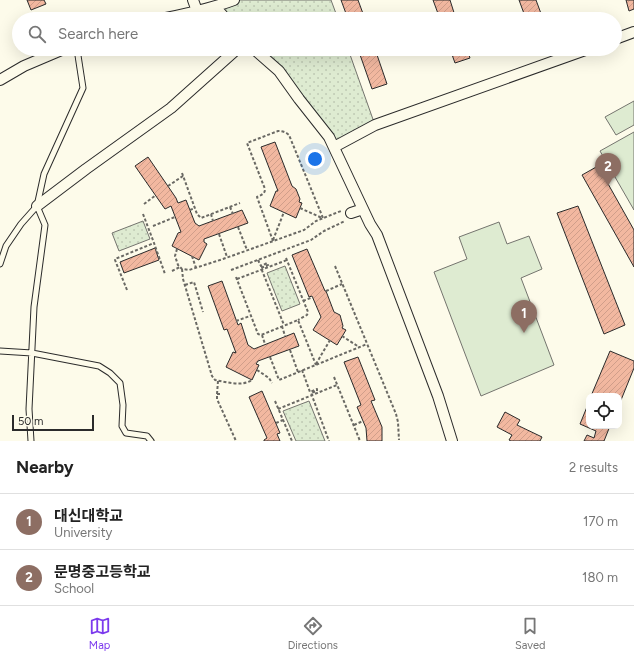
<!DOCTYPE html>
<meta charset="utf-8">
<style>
body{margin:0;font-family:Figtree,"Noto Sans KR",sans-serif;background:#f2f2f2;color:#222}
.controls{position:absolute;right:12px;bottom:12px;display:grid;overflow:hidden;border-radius:8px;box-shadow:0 4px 16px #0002}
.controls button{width:36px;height:36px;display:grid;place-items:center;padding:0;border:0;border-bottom:1px solid #e0e0e0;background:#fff;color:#222;font:20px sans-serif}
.scale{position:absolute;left:12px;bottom:10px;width:82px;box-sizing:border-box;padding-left:4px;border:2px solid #2b2b2b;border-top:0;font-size:11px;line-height:14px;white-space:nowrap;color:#2b2b2b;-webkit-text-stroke:3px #fdfbea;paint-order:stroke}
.you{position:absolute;left:315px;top:159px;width:14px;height:14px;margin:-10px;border:3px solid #fff;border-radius:50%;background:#1a73e8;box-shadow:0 0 0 6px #1a73e833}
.badge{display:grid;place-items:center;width:26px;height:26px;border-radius:50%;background:#7c3aed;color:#fff;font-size:13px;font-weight:700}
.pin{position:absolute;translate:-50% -33px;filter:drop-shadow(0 1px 2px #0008)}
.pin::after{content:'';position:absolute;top:21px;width:14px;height:12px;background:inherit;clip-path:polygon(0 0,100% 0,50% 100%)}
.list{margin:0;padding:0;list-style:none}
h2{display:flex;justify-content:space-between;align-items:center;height:52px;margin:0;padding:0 16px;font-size:17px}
h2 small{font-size:13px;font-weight:400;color:#767676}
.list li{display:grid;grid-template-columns:26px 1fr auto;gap:12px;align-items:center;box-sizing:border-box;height:56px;padding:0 16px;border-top:1px solid #e0e0e0}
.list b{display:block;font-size:15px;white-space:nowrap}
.list p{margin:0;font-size:13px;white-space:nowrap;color:#767676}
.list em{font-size:13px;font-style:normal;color:#767676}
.icon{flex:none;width:22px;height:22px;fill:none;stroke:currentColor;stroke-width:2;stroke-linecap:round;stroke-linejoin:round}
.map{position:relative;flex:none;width:634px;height:441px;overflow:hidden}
.search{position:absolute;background:#fff;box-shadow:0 4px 16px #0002;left:12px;right:12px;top:12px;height:44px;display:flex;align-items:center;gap:10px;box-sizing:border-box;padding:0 14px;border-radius:22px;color:#767676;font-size:15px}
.sheet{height:164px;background:#fff}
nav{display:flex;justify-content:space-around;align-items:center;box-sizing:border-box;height:56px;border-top:1px solid #e0e0e0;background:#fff;font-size:11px;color:#767676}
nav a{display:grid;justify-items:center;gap:2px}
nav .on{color:#7c3aed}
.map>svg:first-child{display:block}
.park{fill:url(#park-dots);stroke:#74746e}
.garden{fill:#deebd1;stroke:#74746e}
.building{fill:url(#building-hatch);stroke:#2b2b2b}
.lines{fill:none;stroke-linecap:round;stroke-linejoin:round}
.lane-casing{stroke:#2b2b2b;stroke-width:7}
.street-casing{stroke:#2b2b2b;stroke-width:12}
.path{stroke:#6a6964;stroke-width:2;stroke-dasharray:3 2;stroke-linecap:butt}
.lane{stroke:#fdfbea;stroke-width:5}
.street{stroke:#fdfbea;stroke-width:10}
</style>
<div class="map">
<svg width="634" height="441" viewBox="0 0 634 441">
<defs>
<pattern id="park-dots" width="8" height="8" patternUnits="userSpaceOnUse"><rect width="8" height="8" fill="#deebd1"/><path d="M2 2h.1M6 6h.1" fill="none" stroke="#bfcab4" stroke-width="1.8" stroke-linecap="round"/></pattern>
<pattern id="building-hatch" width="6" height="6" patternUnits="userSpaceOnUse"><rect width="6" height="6" fill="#f2b8a0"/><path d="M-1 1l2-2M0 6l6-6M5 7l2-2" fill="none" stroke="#d09e8a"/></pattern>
</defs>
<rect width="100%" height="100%" fill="#fdfbea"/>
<!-- park -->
<path class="park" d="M234 0H331L338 19H227L215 7Z
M257 49H348L375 125 334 147Z
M143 221 150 239 119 251 112 233Z
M285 266 300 304 282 311 267 273Z
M309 401 325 441H296L283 411Z"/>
<!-- garden -->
<path class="garden" d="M634 101V125L616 135 605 117Z
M634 132V210L600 151Z
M499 222 507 244 529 236 542 269 521 278 554 365 481 396 434 272 467 259 459 237Z"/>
<!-- building -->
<path class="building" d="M27 0H44L46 4 31 10Z
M341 0H358L365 19H348Z
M433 0H450L456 19H440Z
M519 0H536L543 19H526Z
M626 0H634V9L629 11Z
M358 49H375L387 84 372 89Z
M450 49H467L470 58 455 63Z
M275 142 292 186 296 189 300 199 299 202 302 203 296 218 270 206 276 191H278L261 147Z
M148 157 176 198 178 203 186 200 195 223 199 226 242 210 248 223 204 239V242L207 244 199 260 172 246 178 233 181 232 171 206 165 209 135 166Z
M598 166 634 230V267L582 175Z
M578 206 625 325 604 334 557 213Z
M155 248 159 260 124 273 120 262Z
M307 249 325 291H326L334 312 340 315 343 326 342 328 346 330 337 345 313 330 321 317 312 296 309 297 292 255Z
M222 281 238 325 241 323 248 345 254 349 294 333 299 346 258 361 256 364 259 365 252 380 226 367 233 352 236 353 227 329 224 330 208 286Z
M610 351 634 361V368L619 405V396H591Z
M358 357 375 400 371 401 382 427V441H367L366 428 357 407 361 405 344 362Z
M262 391 280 433 277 434 280 441H264V440L267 438 249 397Z
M589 402V426H610L604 441H584L587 435 594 438 596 431 580 424Z
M505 412 520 420 517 425 542 437 540 441H511L509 440 512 435 497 427Z"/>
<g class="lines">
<!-- lane casing -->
<g class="lane-casing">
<path id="lane" d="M0 264 6 246 21 224 37 206
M0 351 32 353 99 366 110 373 120 383 123 405 122 426 126 433 147 436 151 441
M31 441 29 409 34 307 45 225 37 206 44 174 83 88 77 49"/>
</g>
<!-- street casing -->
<g class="street-casing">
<path id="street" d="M193 0 197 11
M215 7 226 19
M161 19C186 14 210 9 234 0
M615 39 634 32
M254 49 279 71 299 99 329 137 370 224 377 235 438 396 452 441
M0 80 24 66 64 49
M334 147 375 125 588 49
M37 206 86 169 171 108 237 49
M351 213 363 209"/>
</g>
<!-- path -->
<path class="path" d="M182 173 197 214 201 218 240 203
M168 186 183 176
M144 204 156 195
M230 207 233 214
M300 208 322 218
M190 210 195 208
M143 214 154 243 165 274
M211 214 213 221
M153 226 175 217
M238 227 247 250
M219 234 227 257
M273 240 284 212
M273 241 257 197C261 195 265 194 265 189L247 143 278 131C282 131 286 132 289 135L323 218
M177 249 175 256 178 265 182 269 189 270 223 259 304 230 316 221 341 211
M192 256 196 268
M286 258 308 312 307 315 298 320
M258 260 261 266 267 263 268 265 261 268 284 325
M335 266 396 414 398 422 399 440
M182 269 183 279 212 376 215 380C227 382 241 387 252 380
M231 270 311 240 324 231 345 221
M172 271 180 267
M236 277 258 334 261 335 298 320 316 365
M237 279 287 260
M185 285 194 282 203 312
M127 290 115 260V259L154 243
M326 291 342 284
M303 301 313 297
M236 321 250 316
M282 326 285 336
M262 335 265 344
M342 336 359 347
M290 350 298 372
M270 357 279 380 367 344
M316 364 330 340
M257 370 269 378 272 383
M302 370 310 392 317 389V391L311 393 329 441
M334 377 360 441
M217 394 218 381
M220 394H217V399L236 441
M275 401 292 441
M278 409 337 385
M276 423 283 420
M354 425 363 421"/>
<!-- lane -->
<use href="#lane" class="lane"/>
<!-- street -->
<use href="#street" class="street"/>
</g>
</svg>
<div class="controls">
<button><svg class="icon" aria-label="locate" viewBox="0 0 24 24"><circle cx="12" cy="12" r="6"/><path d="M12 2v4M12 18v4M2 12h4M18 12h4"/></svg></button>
</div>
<div class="scale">50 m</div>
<div class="you"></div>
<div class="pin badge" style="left:524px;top:333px;background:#8d6e63">1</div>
<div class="pin badge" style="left:608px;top:186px;background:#8d6e63">2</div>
<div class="search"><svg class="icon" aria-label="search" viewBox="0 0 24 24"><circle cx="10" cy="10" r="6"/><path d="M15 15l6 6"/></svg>Search here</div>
</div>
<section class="sheet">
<h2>Nearby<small>2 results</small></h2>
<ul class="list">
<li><span class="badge" style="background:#8d6e63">1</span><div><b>대신대학교</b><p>University</p></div><em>170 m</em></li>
<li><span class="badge" style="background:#8d6e63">2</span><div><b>문명중고등학교</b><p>School</p></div><em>180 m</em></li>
</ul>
</section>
<nav>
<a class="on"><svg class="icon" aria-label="map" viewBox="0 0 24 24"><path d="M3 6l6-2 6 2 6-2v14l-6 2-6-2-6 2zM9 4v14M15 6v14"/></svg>Map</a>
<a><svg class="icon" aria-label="directions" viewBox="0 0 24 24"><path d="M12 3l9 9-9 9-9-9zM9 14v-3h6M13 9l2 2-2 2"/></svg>Directions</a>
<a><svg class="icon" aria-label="saved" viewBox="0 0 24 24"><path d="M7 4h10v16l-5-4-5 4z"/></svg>Saved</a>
</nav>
